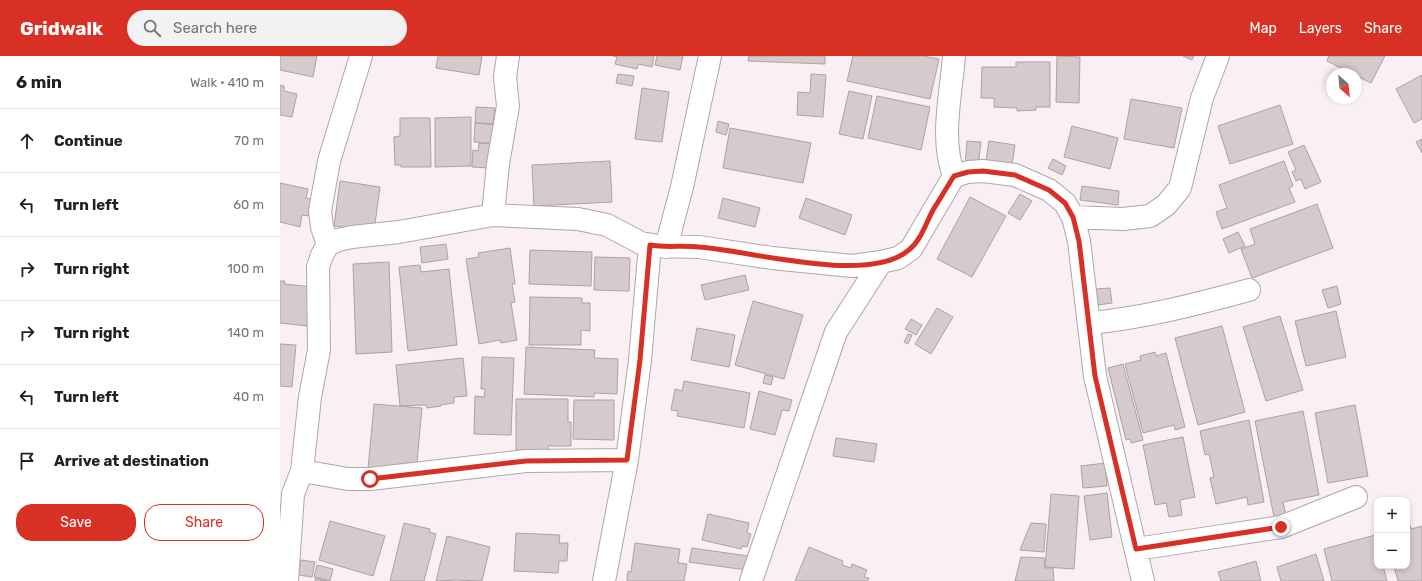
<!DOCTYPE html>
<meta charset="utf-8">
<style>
body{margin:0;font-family:Rubik,sans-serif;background:#f2f2f2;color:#202124}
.controls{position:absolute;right:12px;bottom:12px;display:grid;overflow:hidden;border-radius:8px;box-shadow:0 2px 6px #0003}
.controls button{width:36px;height:36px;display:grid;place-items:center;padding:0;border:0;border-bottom:1px solid #e0e0e0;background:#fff;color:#202124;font:20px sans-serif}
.compass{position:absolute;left:1046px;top:12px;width:36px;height:36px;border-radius:50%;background:#fff;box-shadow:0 2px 6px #0003;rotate:153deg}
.stop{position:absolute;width:12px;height:12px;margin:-9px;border:3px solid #d93025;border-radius:50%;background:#fff}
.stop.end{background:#d93025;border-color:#fff;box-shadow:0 1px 4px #0008}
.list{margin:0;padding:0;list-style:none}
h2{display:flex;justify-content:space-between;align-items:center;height:52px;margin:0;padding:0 16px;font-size:17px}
h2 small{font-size:13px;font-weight:400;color:#757577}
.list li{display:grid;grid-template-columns:26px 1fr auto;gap:12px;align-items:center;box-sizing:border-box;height:64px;padding:0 16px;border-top:1px solid #e0e0e0}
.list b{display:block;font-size:15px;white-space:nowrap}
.list em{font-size:13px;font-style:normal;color:#757577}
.actions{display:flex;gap:8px;padding:12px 16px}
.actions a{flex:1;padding:9px 0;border:1px solid #d93025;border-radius:16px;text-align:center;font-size:14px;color:#d93025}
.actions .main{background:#d93025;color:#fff}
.icon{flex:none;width:22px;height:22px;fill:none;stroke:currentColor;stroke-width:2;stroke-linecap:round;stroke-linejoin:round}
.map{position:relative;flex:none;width:1142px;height:525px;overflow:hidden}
header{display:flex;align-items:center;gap:24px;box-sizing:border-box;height:56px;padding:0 20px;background:#d93025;color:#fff}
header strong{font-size:19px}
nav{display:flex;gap:22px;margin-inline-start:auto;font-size:14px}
.search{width:280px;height:36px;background:#f2f2f2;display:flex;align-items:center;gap:10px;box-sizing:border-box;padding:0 14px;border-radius:22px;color:#757577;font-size:15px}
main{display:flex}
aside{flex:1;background:#fff}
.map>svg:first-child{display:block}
.building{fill:#d6cacc;stroke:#aca1a3}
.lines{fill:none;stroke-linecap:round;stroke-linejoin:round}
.minor-casing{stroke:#afa5aa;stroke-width:24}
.minor{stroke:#fff;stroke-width:22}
.route{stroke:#d93025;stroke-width:5}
</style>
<header>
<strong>Gridwalk</strong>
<div class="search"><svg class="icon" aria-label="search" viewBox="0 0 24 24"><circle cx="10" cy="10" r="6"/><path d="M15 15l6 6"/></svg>Search here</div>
<nav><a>Map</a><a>Layers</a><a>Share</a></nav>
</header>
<main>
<aside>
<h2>6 min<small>Walk · 410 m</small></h2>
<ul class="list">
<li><svg class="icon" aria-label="ahead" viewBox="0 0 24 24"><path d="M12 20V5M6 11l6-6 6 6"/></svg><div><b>Continue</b></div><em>70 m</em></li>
<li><svg class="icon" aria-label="left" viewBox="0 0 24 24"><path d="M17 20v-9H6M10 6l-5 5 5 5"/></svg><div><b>Turn left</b></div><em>60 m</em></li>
<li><svg class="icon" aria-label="right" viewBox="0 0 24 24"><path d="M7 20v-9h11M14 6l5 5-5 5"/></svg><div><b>Turn right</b></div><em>100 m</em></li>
<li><svg class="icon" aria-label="right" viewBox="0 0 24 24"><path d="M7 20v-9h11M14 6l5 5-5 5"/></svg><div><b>Turn right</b></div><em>140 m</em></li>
<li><svg class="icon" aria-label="left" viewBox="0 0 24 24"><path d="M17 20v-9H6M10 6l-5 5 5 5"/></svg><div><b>Turn left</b></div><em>40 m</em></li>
<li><svg class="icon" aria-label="arrive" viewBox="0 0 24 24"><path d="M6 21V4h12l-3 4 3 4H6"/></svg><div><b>Arrive at destination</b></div></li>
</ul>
<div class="actions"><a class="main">Save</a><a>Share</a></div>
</aside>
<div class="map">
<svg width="1142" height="525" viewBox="0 0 1142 525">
<rect width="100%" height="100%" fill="#faeff4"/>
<!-- building -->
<path class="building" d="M0 0H37L33 21 0 14Z
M158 0H202L199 19 156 12Z
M333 0H374L372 11 358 8 357 13 335 8 337 1Z
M377 0H403L400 14 375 9Z
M469 0H545V8L468 5Z
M573 0H644L659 3 650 43 567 25Z
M777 0 800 1 799 47 776 46Z
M903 0H914L912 4Z
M1049 0H1105L1091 27 1047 5Z
M736 6H770V51H756V54L737 55V52L714 51V42H701L702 11H736Z
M338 18 354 20 352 30 336 27Z
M531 18 546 19 543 61 517 59 518 36 530 37Z
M1142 19V63L1134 67 1116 33Z
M0 29 4 30V35L17 38 12 61 0 59Z
M362 32 389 36 382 86 355 83Z
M569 35 592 40 583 83 559 78Z
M597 40 650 51 641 94 588 82Z
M851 43 902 52 894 92 844 83Z
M1000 49 1013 88 950 108 938 70Z
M196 51 215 52 213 68 195 67Z
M191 61V110L155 111V62Z
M120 62H150L151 111H121L120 109H115L114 81 120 80Z
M438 65 449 68 446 79 436 76Z
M195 67 219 69 218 88 194 86Z
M792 70 838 82 830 113 784 101Z
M450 72 531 87 523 127 443 112Z
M1142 83V97L1136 86Z
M687 85 701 86 698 110 685 109Z
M709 85 735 89 732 109 706 104Z
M199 87 211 88 209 112 192 111 193 94 198 95Z
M1024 89 1041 126 1025 133 1021 123 1016 125 1012 116 1016 114 1008 96Z
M773 103 786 110 782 119 768 112Z
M330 105 332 146 254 150 252 109Z
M1004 105 1013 130 1009 132 1015 146 942 173 936 156 947 152 939 129Z
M60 125 100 131 94 175 54 170Z
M0 127 28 133 26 142 31 143 28 160 22 159 20 171 0 166Z
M802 130 839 135 838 149 800 144Z
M740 138 752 145 740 164 728 157Z
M690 141 726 160 692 221 657 203Z
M443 142 480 152 475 171 438 162Z
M526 142 572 159 565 179 519 162Z
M1037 148 1053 192 972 222 961 193 975 188 970 173Z
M958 176 965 190 949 197 943 183Z
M166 188 168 203 142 207 140 191Z
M230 192 235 228H232L235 246 231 247 237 284 221 287 220 284 199 288 186 203 199 201 198 197Z
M250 194 312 196 311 230 249 228Z
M315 201 350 202 349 235 314 234Z
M109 206 112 296 76 298 73 208Z
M140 209 141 216 169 213 177 289 128 295 119 211Z
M465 219 469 234 425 244 421 229Z
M0 225H5L4 228 33 231 27 270 0 267Z
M1057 230 1061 248 1048 252 1042 234Z
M830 232 832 247 818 249 816 233Z
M250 241 302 242V247H310V275L301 274V289H249Z
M473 245 523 259 504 323 455 309Z
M657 252 673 261 651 298 635 288Z
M1056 255 1066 301 1026 310 1015 265Z
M1000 260 1023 334 986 345 963 271Z
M631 263 642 269 636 279 625 273Z
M942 270 965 356 918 369 895 282Z
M417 272 455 279 449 311 411 304Z
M628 278 632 279 628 288 624 286Z
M0 288 16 289 12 331 0 330Z
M246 291 315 294 314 302 338 303 337 338 314 337V341L244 338Z
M875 296 876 300 886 297 905 371 895 374 894 369 863 377 845 308 861 304 860 300Z
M202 301 234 302 231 379 194 378 195 340 204 341 205 333H201Z
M183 302 187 340 174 341V347L160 349 161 350 147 352 146 349 120 350 116 309Z
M843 308 863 384 851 387 850 383 846 384 828 312Z
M485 319 493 321 491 329 483 327Z
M404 325 470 337 464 372 397 360 398 355 391 354 395 333 402 335Z
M479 335 512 344 509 355 502 354 495 379 470 373Z
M236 343H288V366H291V390H268V394H236Z
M294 344H334V384L293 383Z
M94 348 142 352 136 417 88 413Z
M1075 349 1088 420 1048 427 1035 357Z
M1023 355 1039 439 1003 446 1006 459 994 461 975 365Z
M969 364 984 446 968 449 967 441 936 448 930 422 934 421 929 398 925 399 920 375Z
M903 381 915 441 900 444 902 459 889 461 886 447 875 449 863 389Z
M556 382 597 388 594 406 553 400Z
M825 407 827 430 803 432 801 410Z
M827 437 832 481 810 484 804 440Z
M771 438 799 440 794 513 765 511Z
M428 458 469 467 467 477 471 478 467 491 462 490 461 493 422 484Z
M50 465 105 480 93 520 39 504Z
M124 467 150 473 149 476 156 478 144 525H110Z
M751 467 766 468 764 496 740 494Z
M1129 467 1131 473 1142 470V525H1118L1114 510H1127V468Z
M236 477 280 479 279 487H288L287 505H279L278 517 234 515Z
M1095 479 1097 487V510H1103L1107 525H1052L1044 493Z
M167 480 210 491 202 525 176 524 156 525Z
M355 487 400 493 398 507 407 508 404 525H347L348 515 351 516Z
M529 491 563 505 562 509 571 512 572 508 587 514 584 521 589 522 588 525H515Z
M412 492 468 500 466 514 409 506Z
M1036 498 1044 525H1001L997 511Z
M741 501 764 502 765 512H773L774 525H735Z
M21 504 35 506 32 521 18 519Z
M976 505 981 525H941L938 516Z
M37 509 53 513 50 525 34 521Z
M36 522 47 525H35Z"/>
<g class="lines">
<!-- minor casing -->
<g class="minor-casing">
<path id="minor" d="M81 0 49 105 40 155 42 171 48 189 58 184 72 181 119 176 213 159 298 163 327 169 361 187 379 190 419 191 492 202 572 210 601 206 618 202 631 193 674 120 688 116 703 115 735 119 769 134 785 147 793 161 799 185 815 320 863 525
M674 120C660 83 671 39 674 0
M213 159 218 108 228 50 225 21 228 0
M793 161 843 163 870 160 886 149 900 132 922 42 938 0
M386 191 402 131 430 0
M810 267C864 262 917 248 969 234
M22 415 68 423H90L246 405 347 404
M856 493 1001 471 1076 441
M7 525 13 438 22 415 30 341 39 294 38 211 42 199 48 189
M324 525 347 404 360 304 370 189
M471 525 556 276 601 206"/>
</g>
<!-- minor -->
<use href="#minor" class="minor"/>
</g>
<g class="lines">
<!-- route -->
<path class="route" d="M90 423 246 405 347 404 360 304 370 189C386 192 402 189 419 191 469 194 590 230 630 193 641 184 646 167 653 154 660 143 667 131 674 120L688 116 703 115 735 119 769 134 785 147 793 161 799 185 815 320 856 493 1001 471"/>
</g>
</svg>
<div class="controls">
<button>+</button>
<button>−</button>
</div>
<svg class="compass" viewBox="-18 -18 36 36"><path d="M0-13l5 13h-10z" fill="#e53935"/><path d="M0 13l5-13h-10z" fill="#757577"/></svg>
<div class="stop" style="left:90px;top:423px"></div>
<div class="stop end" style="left:1001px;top:471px"></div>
</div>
</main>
